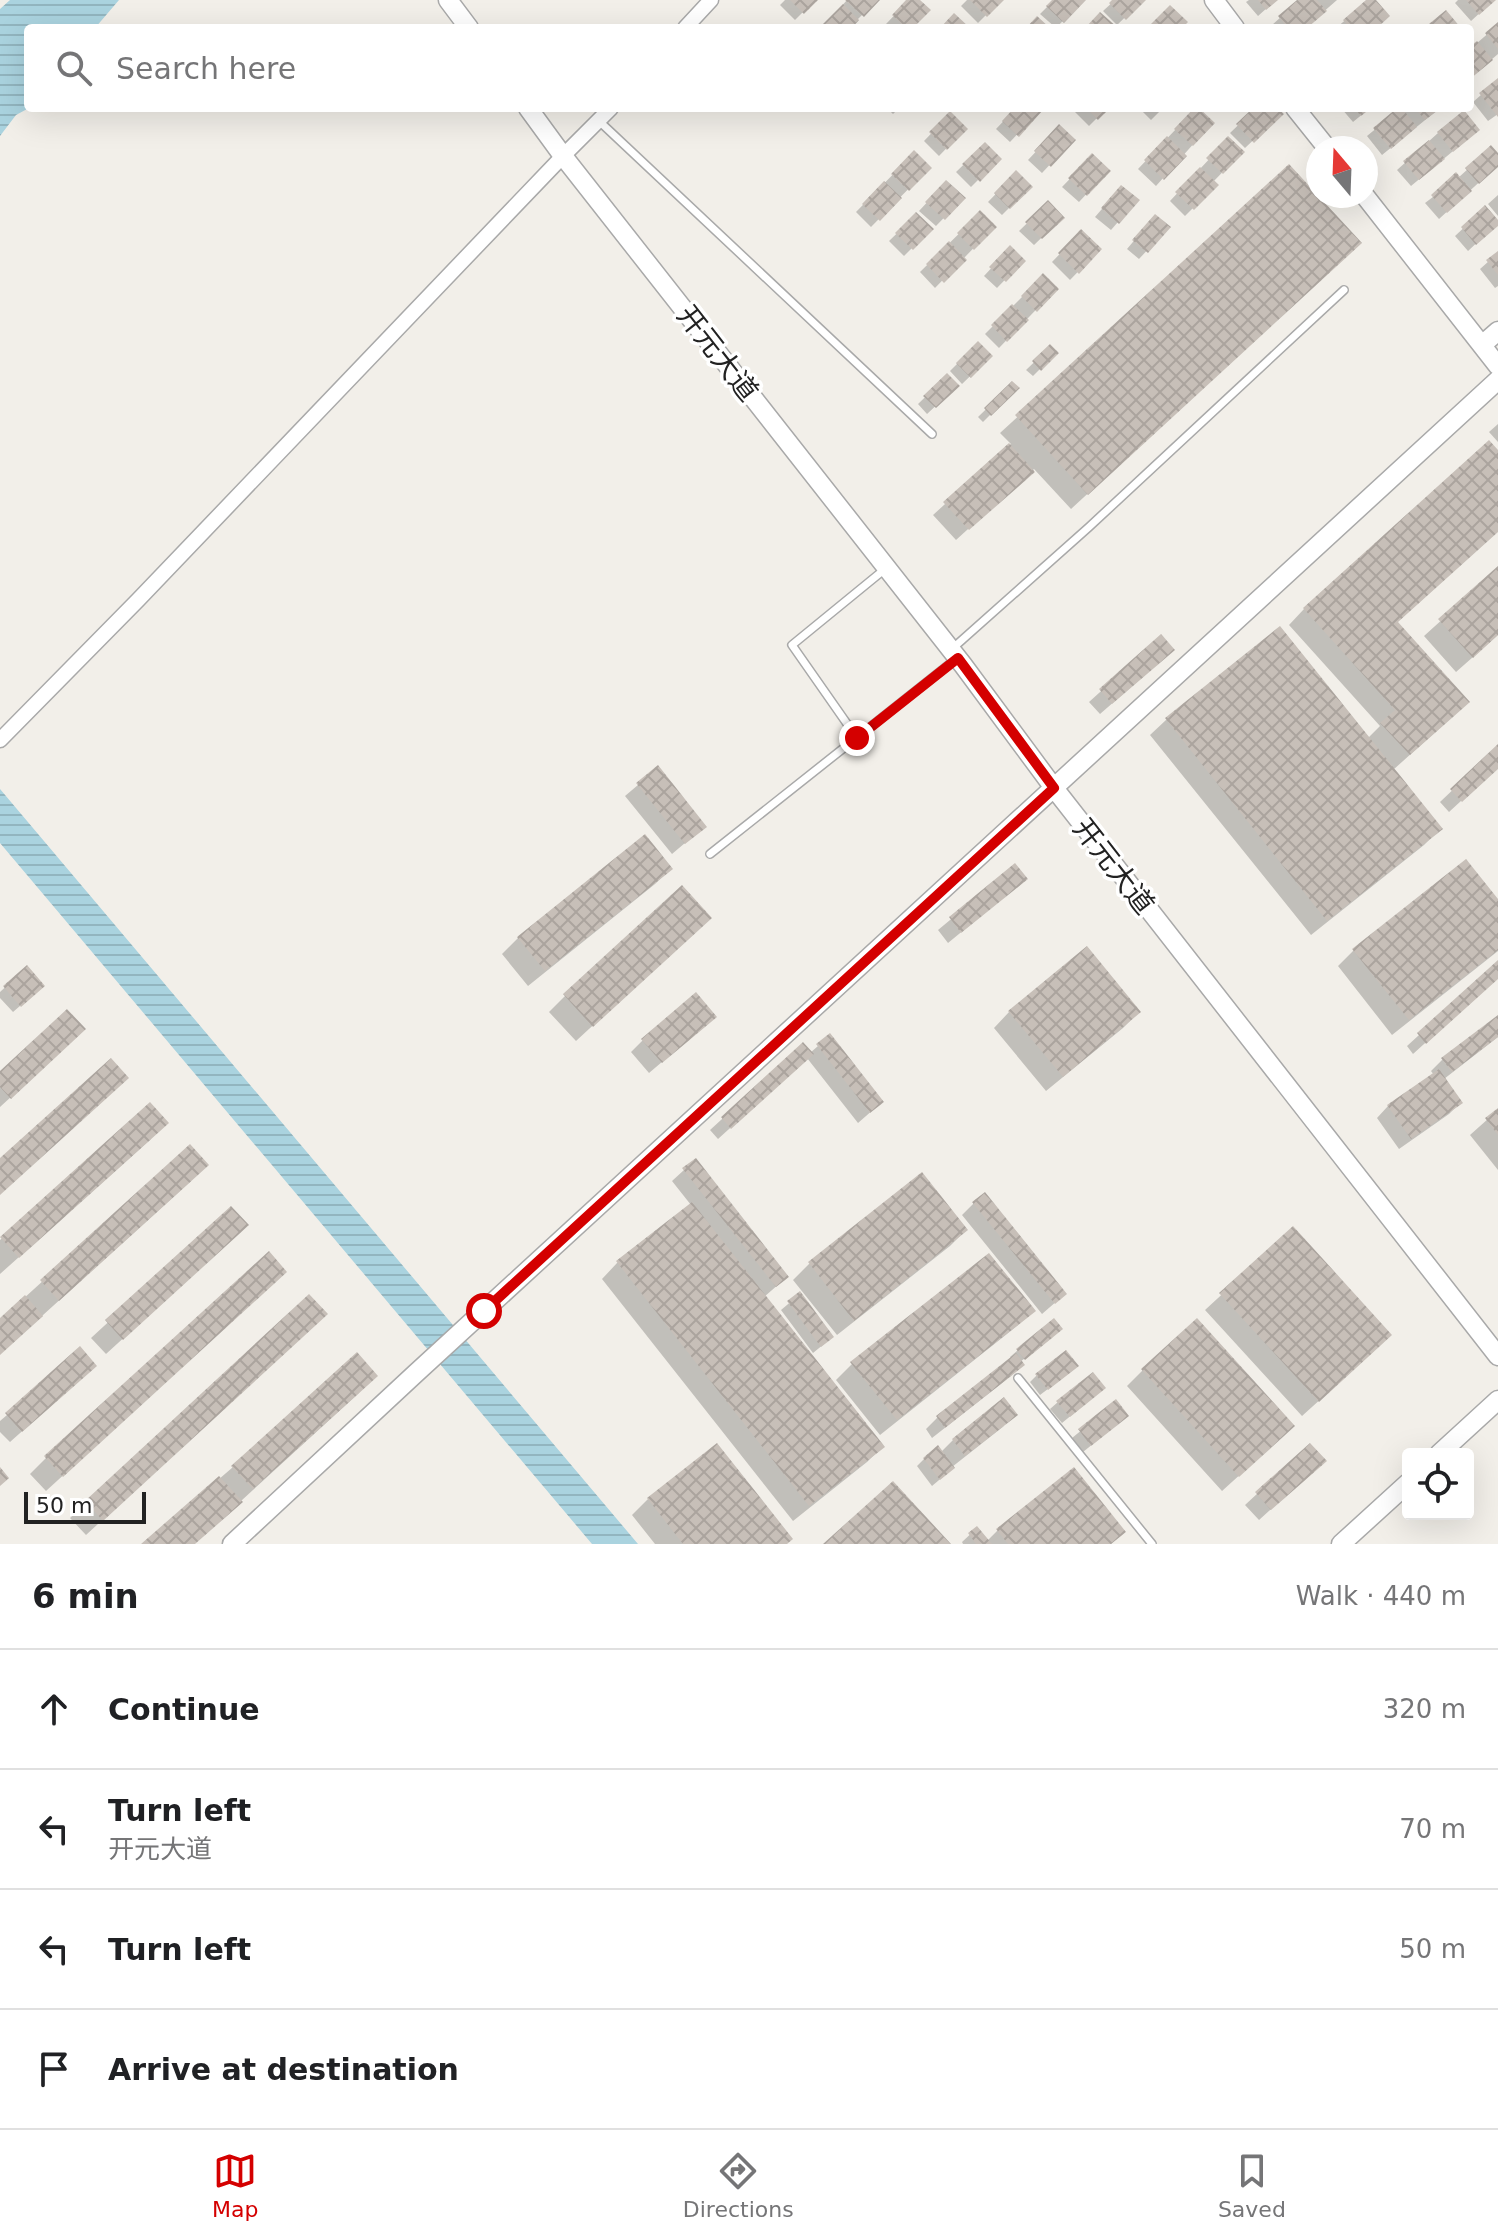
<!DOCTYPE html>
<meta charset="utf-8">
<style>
body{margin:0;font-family:"DejaVu Sans","Noto Sans SC",sans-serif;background:#f6f6f6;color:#202124}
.controls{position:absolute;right:24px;bottom:24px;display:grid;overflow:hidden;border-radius:8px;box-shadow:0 8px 32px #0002}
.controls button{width:72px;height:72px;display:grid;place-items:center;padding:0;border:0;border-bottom:2px solid #e0e0e0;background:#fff;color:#202124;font:40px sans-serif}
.compass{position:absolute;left:1306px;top:136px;width:72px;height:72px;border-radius:50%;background:#fff;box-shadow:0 8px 32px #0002;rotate:341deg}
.scale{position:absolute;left:24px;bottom:20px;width:122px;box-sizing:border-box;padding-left:8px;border:4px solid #222;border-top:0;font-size:22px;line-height:28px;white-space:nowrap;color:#222;-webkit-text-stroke:6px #fff;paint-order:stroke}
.stop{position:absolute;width:24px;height:24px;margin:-18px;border:6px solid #d40000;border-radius:50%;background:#fff}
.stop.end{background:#d40000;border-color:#fff;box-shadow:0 2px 8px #0008}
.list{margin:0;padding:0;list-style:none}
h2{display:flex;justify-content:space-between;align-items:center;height:104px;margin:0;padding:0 32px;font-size:34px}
h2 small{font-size:26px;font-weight:400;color:#757577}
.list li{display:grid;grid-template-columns:52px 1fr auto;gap:24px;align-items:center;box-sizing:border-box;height:120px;padding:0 32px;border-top:2px solid #e0e0e0}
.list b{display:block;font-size:30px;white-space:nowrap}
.list p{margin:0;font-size:26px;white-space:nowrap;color:#757577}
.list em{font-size:26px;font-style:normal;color:#757577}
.icon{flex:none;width:44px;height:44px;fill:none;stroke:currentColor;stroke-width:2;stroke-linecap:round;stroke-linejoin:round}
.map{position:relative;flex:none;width:1498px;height:1544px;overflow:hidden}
.search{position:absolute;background:#fff;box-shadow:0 8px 32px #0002;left:24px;right:24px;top:24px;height:88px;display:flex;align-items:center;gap:20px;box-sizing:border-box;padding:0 28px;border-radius:8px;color:#757577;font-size:30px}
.sheet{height:584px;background:#fff}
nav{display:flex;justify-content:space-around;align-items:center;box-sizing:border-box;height:112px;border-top:2px solid #e0e0e0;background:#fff;font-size:22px;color:#757577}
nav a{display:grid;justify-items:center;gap:4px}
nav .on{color:#d40000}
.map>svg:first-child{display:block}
.water{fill:url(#water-rules)}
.shadow{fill:#0003}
.building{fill:url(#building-cross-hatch)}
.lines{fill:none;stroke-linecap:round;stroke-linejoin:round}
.service-casing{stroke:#a9a9a9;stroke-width:10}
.minor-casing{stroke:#a9a9a9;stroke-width:17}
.tertiary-casing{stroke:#a9a9a9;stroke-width:21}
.service{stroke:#fff;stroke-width:7}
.minor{stroke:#fff;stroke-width:14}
.tertiary{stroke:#fff;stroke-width:18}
.route{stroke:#d40000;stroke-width:10}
.labels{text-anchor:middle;stroke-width:7;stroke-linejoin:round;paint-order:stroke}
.street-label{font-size:28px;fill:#222;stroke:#fff}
</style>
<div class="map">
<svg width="1498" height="1544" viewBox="0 0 1498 1544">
<defs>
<pattern id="water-rules" width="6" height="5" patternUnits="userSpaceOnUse" patternTransform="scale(2)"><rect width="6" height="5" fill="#aad3df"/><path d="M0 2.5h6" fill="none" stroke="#92b5bf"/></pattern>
<pattern id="building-cross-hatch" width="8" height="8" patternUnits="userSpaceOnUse" patternTransform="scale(2)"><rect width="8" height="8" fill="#c7bfb8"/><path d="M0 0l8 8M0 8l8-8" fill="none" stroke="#aba49e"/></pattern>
</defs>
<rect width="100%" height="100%" fill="#f2efe9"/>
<!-- water -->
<path class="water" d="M10 0H119L95 28H28L29 108 16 115 0 136V9Z
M0 789 638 1544H592L0 843Z"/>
<!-- shadow -->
<path class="shadow" d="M785 0H815L795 20 780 5Z
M847 0H877L849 28H822Z
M909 0H917L910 28H885L888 25 886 24Z
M967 0H1001L978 23 961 6Z
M1054 0H1083L1056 28 1040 14Z
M1115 0H1143L1117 25 1103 11Z
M1249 0H1276L1258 16 1246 2Z
M1300 0H1337L1305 28H1275L1272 25Z
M1369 0H1374L1375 28H1336Z
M1458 0H1494L1471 21 1455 3Z
M1498 25V54L1470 78V49Z
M1498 80V114L1488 121 1473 102Z
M887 108H899L893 114Z
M1016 108H1038L1040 110 1010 142 996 129Z
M1074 108H1107L1089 126 1072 109Z
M1139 108H1163L1151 120Z
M1196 108 1212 123 1156 186 1138 169Z
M1256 108H1275L1281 114 1245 148 1230 133Z
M1341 108H1370L1353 122Z
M1401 108H1440L1382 155 1367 136Z
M950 114 965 129 939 156 924 141Z
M1059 127 1073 140 1042 173 1028 160Z
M1438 133 1470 137 1411 186 1397 170Z
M1228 139 1242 152 1213 182 1216 185 1185 216 1170 201Z
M985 144 999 159 971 187 956 172Z
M1491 148 1498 156V165L1439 219 1425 203 1458 178Z
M914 153 929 168 871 227 856 212Z
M1092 156 1108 171 1079 202 1062 187Z
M1289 167 1343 259 1071 509 1034 469 956 540 933 515 1011 444 1000 433Z
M1016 173 1030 187 1002 215 988 202Z
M946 182 963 198 936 226 919 211Z
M1114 195 1118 222 1111 230 1095 217Z
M1498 195V216L1488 204Z
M1048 203 1062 218 1034 245 1019 231Z
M1485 208 1498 223 1468 251 1455 236Z
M980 213 994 227 935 288 920 272Z
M916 215 931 229 904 256 889 241Z
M1148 224 1168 228 1139 259 1127 249Z
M1081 232 1099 250 1070 280 1052 262Z
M1010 248 1023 261 997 288 984 276Z
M1498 253V286L1495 288 1480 269Z
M1043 276 1056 289 999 348 985 334Z
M978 343 991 356 962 384 950 371Z
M1050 347 1056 353 1033 376 1026 370Z
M947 376 957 386 927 414 918 404Z
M1012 384 1017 388 983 422 978 417Z
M1498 424V442L1489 432Z
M1498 453V531L1396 623 1451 718 1393 770 1440 829 1424 845 1311 935 1150 735 1166 720 1280 629 1368 738 1380 726 1289 625 1304 609Z
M1498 569V635L1456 672 1424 636Z
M1161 637V661L1100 714 1089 702Z
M1498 747V767L1449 812 1440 802Z
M658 768 705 826 672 854 625 796Z
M1015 866 1026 879 948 943 938 930Z
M670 869 655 884 528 986 502 954 518 938Z
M1498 902V951L1392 1035 1338 966 1353 951Z
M693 933 576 1041 549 1012 565 996Z
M1498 963V977L1413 1054 1407 1046Z
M26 968 35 993 13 1012 0 998V992Z
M1009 1012H1139L1123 1028 1046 1091 994 1028Z
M1498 1017V1037L1444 1079 1460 1103 1449 1114 1399 1149 1377 1118 1388 1106 1434 1075 1431 1071 1442 1060Z
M702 1028 649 1073 631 1052 643 1040Z
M72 1041 0 1107V1073Z
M803 1045 810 1053 818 1046 882 1102 858 1123 807 1058 718 1139 710 1130Z
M150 1105 151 1139 0 1274V1240Z
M1498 1110V1170L1470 1135Z
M190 1147 191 1181 0 1354V1320Z
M684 1170 787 1277 764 1297 882 1447 867 1462 793 1521 602 1279 617 1263 691 1205 672 1181Z
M922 1175 966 1230 950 1246 837 1335 793 1280 809 1264Z
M974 1203 1065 1294 1042 1314 962 1215Z
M231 1209 230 1241 106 1354 91 1338Z
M1293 1229 1374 1351 1302 1416 1205 1310Z
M269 1287 46 1491 30 1474 46 1458Z
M800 1294 824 1344 813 1353 781 1310Z
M309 1297V1330L86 1535 70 1518Z
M1033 1311 1017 1326 880 1435 836 1380 852 1364Z
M1053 1337 1020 1362 1011 1376 932 1438 926 1429 937 1418 1012 1359 1010 1357 1018 1350Z
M1143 1370 1276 1442 1222 1491 1127 1386Z
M1069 1373 1040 1395 1030 1382 1037 1375Z
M83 1377 10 1442 0 1432V1421L7 1415Z
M360 1392 194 1544H144L233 1467Z
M1096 1395 1062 1423 1050 1409 1058 1402Z
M1116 1402 1119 1423 1083 1452 1072 1438Z
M1004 1426 952 1467 945 1475 932 1486 917 1466 924 1459 941 1452 953 1440Z
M1310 1445 1312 1472 1259 1520 1245 1505Z
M648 1499 786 1544H655L632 1515Z
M977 1528 987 1541 997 1531 1123 1532 1111 1544H963L962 1542Z"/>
<!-- building -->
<path class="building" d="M790 0H818L804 14Z
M845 0H880L864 17Z
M906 0H920L931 10 913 28H906L892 15Z
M970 0H1004L987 17Z
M1052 0H1086L1064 23 1046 6Z
M1112 0H1146L1126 20 1109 3Z
M1258 0H1278L1266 10Z
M1297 0H1317L1327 11 1307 28H1288L1278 16Z
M1366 0H1376L1390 16 1377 28H1350L1343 20Z
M1466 0H1496L1479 15Z
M843 4 859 20 852 28H819Z
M1170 5 1188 22 1182 28H1151L1149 26Z
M1446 10 1461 28H1424Z
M1100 12 1118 28H1085Z
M954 13 970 28H940Z
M1037 16 1050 28H1026Z
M1498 22V49L1485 33Z
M1477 41 1493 60 1470 79V46Z
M1498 78V117L1479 93Z
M1014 108H1041L1043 110 1019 137 1002 121Z
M1086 108H1110L1098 120Z
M1194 108H1199L1215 123 1193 146 1174 129Z
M1253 108H1278L1284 114 1254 143 1236 124Z
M1354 108H1371L1361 116Z
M1397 108H1402L1417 127 1391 149 1373 128Z
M1415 108H1441L1425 120Z
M1464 110 1480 130 1453 152 1437 132Z
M950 111 968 129 947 150 929 132Z
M1059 124 1076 140 1051 167 1034 151Z
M1167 136 1187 156 1164 180 1144 160Z
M1228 136 1245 152 1223 174 1206 158Z
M1429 140 1445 159 1419 180 1403 161Z
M985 142 1002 159 980 182 962 164Z
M1491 145 1498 153V167L1479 184 1465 168Z
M914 150 932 168 909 191 891 174Z
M1092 153 1111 171 1087 196 1068 178Z
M1289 164 1362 243 1088 495 1015 415Z
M1200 167 1219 185 1194 210 1175 192Z
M1016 170 1033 187 1010 209 994 193Z
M1456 172 1472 191 1447 213 1431 195Z
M946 180 966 198 945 220 925 202Z
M884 181 902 198 880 221 862 204Z
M1121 185 1140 200 1119 224 1101 208Z
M1048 200 1065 218 1042 239 1025 222Z
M1485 205 1498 220V226L1476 245 1461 227Z
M980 210 997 227 974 250 957 233Z
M916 212 934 229 913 250 895 233Z
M1155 214 1171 227 1148 253 1132 240Z
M1081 229 1102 249 1079 274 1058 253Z
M949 241 967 260 944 283 926 264Z
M1010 245 1026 261 1006 282 989 267Z
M1498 251V275L1486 260Z
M1043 273 1059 289 1037 312 1021 296Z
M1012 304 1029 320 1007 342 991 325Z
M978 341 993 356 971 378 956 363Z
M1050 344 1059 353 1041 371 1032 361Z
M947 373 960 386 936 408 923 396Z
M1012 381 1020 388 991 416 984 408Z
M1489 440 1498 450V532L1398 622 1470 702 1410 755 1380 723 1395 710 1303 608Z
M1009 443 1035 472 969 530 943 502Z
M1498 566V635L1473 658 1438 619Z
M1280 626 1443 829 1327 921 1165 718Z
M1161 634 1175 650 1112 704 1099 689Z
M1498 744V769L1462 802 1450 789Z
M658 765 707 827 685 844 636 783Z
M645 834 673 869 545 971 517 937Z
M1466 859 1498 899V950L1409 1020 1352 949Z
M1015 863 1028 879 961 933 949 917Z
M682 885 712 918 593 1027 563 994Z
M1087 946 1141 1012 1063 1077 1008 1011Z
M1498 960V979L1426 1044 1417 1033Z
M27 965 45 986 21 1007 3 986Z
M696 992 717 1017 662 1063 641 1039Z
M67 1009 86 1029 11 1099 0 1087V1071Z
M1498 1015V1037L1452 1072 1441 1058Z
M830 1033 884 1102 870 1113 816 1044Z
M803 1042 814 1054 731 1129 721 1117Z
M111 1058 129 1078 0 1195V1158Z
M1439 1069 1463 1103 1411 1139 1387 1105Z
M150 1102 169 1123 19 1258 0 1237Z
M1498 1108V1135L1485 1118Z
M190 1144 209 1165 59 1301 40 1280Z
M696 1158 789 1277 776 1287 682 1168Z
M922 1172 968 1230 854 1321 808 1262Z
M985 1192 1067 1294 1055 1304 972 1202Z
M692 1202 885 1447 809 1506 616 1261Z
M231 1206 249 1225 123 1340 105 1320Z
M1293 1226 1392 1335 1319 1402 1219 1293Z
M269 1251 287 1272 63 1477 44 1456Z
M989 1253 1036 1311 897 1420 850 1362Z
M800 1291 834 1337 821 1347 787 1301Z
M309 1294 328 1314 103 1521 85 1501Z
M25 1295 43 1316 0 1355V1318Z
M1054 1318 1063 1329 1025 1360 1016 1349Z
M1197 1318 1295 1426 1239 1477 1141 1369Z
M80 1346 97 1366 22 1432 5 1413Z
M1066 1350 1079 1366 1048 1390 1035 1374Z
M357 1352 378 1376 253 1489 231 1466Z
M1016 1353 1025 1365 945 1428 936 1416Z
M1093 1372 1106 1388 1070 1417 1056 1401Z
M1004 1397 1018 1415 965 1456 952 1439Z
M1116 1399 1129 1416 1091 1446 1078 1429Z
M717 1443 793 1539 787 1544H683L647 1498Z
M1310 1443 1327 1461 1271 1510 1255 1492Z
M938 1445 955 1468 940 1480 923 1458Z
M0 1467 9 1478 0 1486Z
M1074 1467 1126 1532 1111 1544H1008L996 1529Z
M219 1476 243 1502 195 1544H141Z
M893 1481 951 1544H823Z
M977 1526 992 1544H976L968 1533Z"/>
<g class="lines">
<!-- service casing -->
<g class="service-casing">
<path id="service" d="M599 121 932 434
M953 648 1089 527 1344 290
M857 738 792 645 885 569
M710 854 956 659
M1018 1378 1152 1544"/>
</g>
<!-- minor casing -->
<g class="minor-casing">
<path id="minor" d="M685 28 711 0
M0 740 138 600 563 156 611 108"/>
</g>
<!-- tertiary casing -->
<g class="tertiary-casing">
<path id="tertiary" d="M448 0 469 28
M1214 0 1235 28
M528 108 563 156 963 665 1054 788 1498 1356
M1295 108 1327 148
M1365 196 1498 366
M1482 345 1498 331
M1439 1454 1498 1400
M232 1544 415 1374 1498 380
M1341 1544 1408 1483"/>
</g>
<!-- service -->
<use href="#service" class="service"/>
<!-- minor -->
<use href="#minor" class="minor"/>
<!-- tertiary -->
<use href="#tertiary" class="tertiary"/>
</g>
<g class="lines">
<!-- route -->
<path class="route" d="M484 1311 1054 788 958 658 857 738"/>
</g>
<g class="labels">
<!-- street labels -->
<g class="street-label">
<text transform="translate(718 353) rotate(52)" y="10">开元大道</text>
<text transform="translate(1114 866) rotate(52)" y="10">开元大道</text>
</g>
</g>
</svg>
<div class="controls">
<button><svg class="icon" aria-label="locate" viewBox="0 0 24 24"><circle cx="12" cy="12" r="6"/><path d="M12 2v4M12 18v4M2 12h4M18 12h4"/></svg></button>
</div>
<svg class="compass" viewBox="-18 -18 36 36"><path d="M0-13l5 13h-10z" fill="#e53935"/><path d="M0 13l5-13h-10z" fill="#757577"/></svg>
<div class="scale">50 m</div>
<div class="stop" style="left:484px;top:1311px"></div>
<div class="stop end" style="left:857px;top:738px"></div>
<div class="search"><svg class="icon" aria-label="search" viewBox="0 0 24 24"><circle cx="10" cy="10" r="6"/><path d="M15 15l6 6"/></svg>Search here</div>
</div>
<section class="sheet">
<h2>6 min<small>Walk · 440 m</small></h2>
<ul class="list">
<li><svg class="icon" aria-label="ahead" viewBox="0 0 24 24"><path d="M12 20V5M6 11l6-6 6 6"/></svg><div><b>Continue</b></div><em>320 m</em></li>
<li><svg class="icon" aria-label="left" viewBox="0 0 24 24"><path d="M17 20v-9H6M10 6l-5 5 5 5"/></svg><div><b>Turn left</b><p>开元大道</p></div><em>70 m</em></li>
<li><svg class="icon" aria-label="left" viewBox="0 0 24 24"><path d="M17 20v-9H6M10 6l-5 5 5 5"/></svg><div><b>Turn left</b></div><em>50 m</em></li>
<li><svg class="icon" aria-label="arrive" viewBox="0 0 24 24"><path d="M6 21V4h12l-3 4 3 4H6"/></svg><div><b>Arrive at destination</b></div></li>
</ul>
</section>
<nav>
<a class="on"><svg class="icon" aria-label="map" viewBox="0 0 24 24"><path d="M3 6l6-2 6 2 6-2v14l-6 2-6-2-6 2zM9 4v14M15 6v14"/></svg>Map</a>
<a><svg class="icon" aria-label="directions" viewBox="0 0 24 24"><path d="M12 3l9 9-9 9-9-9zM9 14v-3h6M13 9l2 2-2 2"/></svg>Directions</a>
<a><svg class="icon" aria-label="saved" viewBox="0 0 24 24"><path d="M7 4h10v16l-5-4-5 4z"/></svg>Saved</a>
</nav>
